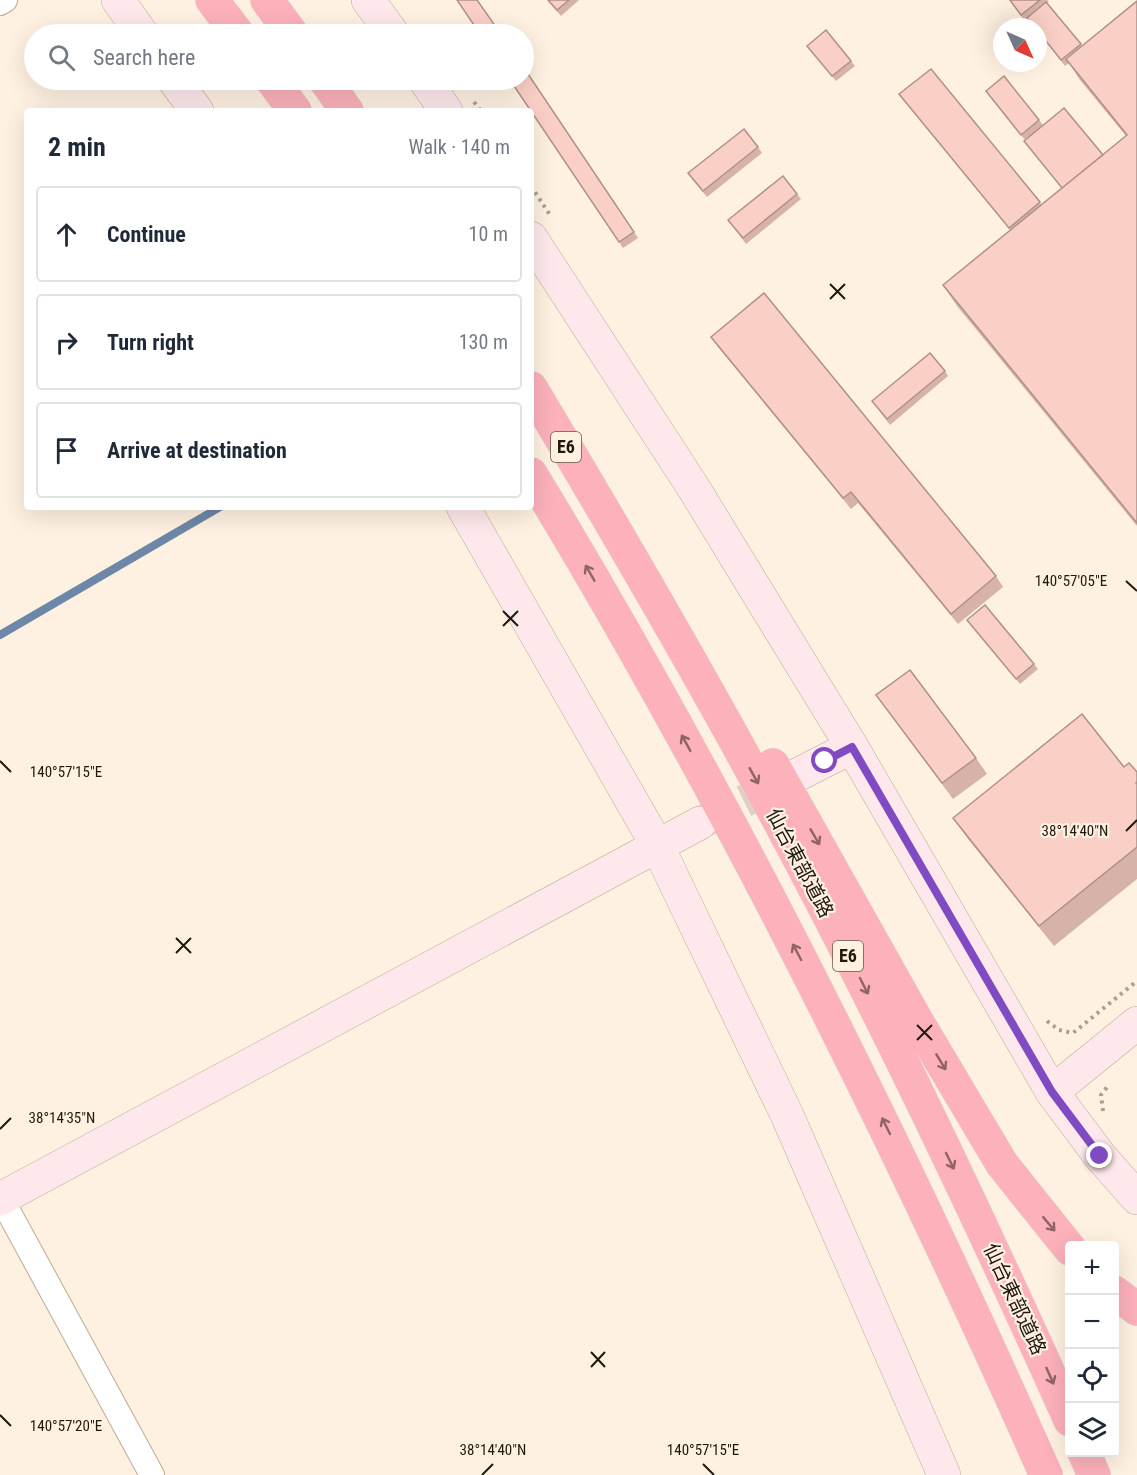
<!DOCTYPE html>
<meta charset="utf-8">
<style>
body{margin:0;font-family:"Roboto Condensed","Noto Sans JP",sans-serif;background:#f6f6f7;color:#1f2937}
.controls{position:absolute;right:18px;bottom:18px;display:grid;overflow:hidden;border-radius:6px;box-shadow:0 6px 24px #0002}
.controls button{width:54px;height:54px;display:grid;place-items:center;padding:0;border:0;border-bottom:2px solid #e0e1e3;background:#fff;color:#1f2937;font:30px sans-serif}
.compass{position:absolute;left:993px;top:18px;width:54px;height:54px;border-radius:50%;background:#fff;box-shadow:0 6px 24px #0002;rotate:135deg}
.stop{position:absolute;width:18px;height:18px;margin:-14px;border:4px solid #804bc2;border-radius:50%;background:#fff}
.stop.end{background:#804bc2;border-color:#fff;box-shadow:0 2px 6px #0008}
.list{margin:0;padding:0;list-style:none}
h2{display:flex;justify-content:space-between;align-items:center;height:78px;margin:0;padding:0 24px;font-size:26px}
h2 small{font-size:20px;font-weight:400;color:#747a83}
.list li{display:grid;grid-template-columns:39px 1fr auto;gap:18px;align-items:center;box-sizing:border-box;height:96px;margin:0 12px 12px;padding:0 12px;border:2px solid #e0e1e3;border-radius:6px}
.list b{display:block;font-size:22px;white-space:nowrap}
.list em{font-size:20px;font-style:normal;color:#747a83}
.icon{flex:none;width:33px;height:33px;fill:none;stroke:currentColor;stroke-width:2;stroke-linecap:round;stroke-linejoin:round}
.map{position:relative;flex:none;width:1137px;height:1475px;overflow:hidden}
.search{position:absolute;background:#fff;box-shadow:0 6px 24px #0002;left:24px;top:24px;width:510px;height:66px;display:flex;align-items:center;gap:15px;box-sizing:border-box;padding:0 21px;border-radius:33px;color:#747a83;font-size:22px}
.panel{position:absolute;background:#fff;box-shadow:0 6px 24px #0002;left:24px;top:108px;width:510px;height:402px;border-radius:6px}
.map>svg:first-child{display:block}
.lines{fill:none;stroke-linecap:round;stroke-linejoin:round}
.stream{stroke:#6c87a7;stroke-width:8}
.secondary-tunnel{stroke:#ded0c2;stroke-width:33;stroke-dasharray:33 16;stroke-linecap:butt}
.street-casing{stroke:#bfaa90;stroke-width:26}
.secondary-casing{stroke:#bfaa90;stroke-width:34}
.highway-casing{stroke:#dbdad9;stroke-width:34}
.path{stroke:#aa9f91;stroke-width:4;stroke-dasharray:3 4.5;stroke-linecap:butt}
.street{stroke:#fff;stroke-width:24}
.secondary{stroke:#fee8eb;stroke-width:33}
.highway{stroke:#fcb1bb;stroke-width:33}
.wall{fill:#d7b2a9}
.building{fill:#facfc5;stroke:#af918a;stroke-width:1.5}
.oneway{stroke:#8e6465}
.route{stroke:#804bc2;stroke-width:8}
.ticks{fill:none;stroke:#20180f;stroke-width:2}
.labels{text-anchor:middle;stroke-width:4.5;stroke-linejoin:round;paint-order:stroke}
.shield{fill:#fff1e1;stroke:#63594e;stroke-width:1.5}
.shield-label{font-size:18px;font-weight:bold;fill:#20180f}
.street-label{font-size:20px;fill:#20180f;stroke:#fff1e1}
.ticks-label{font-size:15px;text-anchor:middle;fill:#20180f;stroke:#fff1e1;stroke-width:4.5;stroke-linejoin:round;paint-order:stroke}
</style>
<div class="map">
<svg width="1137" height="1475" viewBox="0 0 1137 1475">
<rect width="100%" height="100%" fill="#fff1e1"/>
<g class="lines">
<!-- stream -->
<path class="stream" d="M0 635 220 507"/>
<!-- secondary-tunnel -->
<path class="secondary-tunnel" d="M700 823 787 780"/>
<!-- street casing -->
<g class="street-casing">
<path id="street" d="M0 3 5 0
M1 1198 152 1475"/>
</g>
<!-- secondary casing -->
<g class="secondary-casing">
<path id="secondary" d="M118 0 142 34
M368 0 393 34
M174 80 197 111
M425 80 446 111
M531 238 693 487 852 747 1052 1092 1100 1156 1137 1198
M463 507 657 845 787 1115 944 1475
M797 775 852 747
M1052 1092 1137 1023
M0 1199 700 823"/>
</g>
<!-- highway casing -->
<g class="highway-casing">
<path id="highway" d="M212 0 238 34
M267 0 292 34
M272 80 295 111
M325 80 347 111
M531 388C607 515 682 643 753 773 868 983 972 1201 1070 1420
M531 474C726 795 894 1132 1046 1475
M773 765 917 1021 1002 1164 1070 1249
M1114 1292 1137 1309
M1084 1452 1094 1475"/>
</g>
<!-- path -->
<path class="path" d="M474 102 481 111
M531 186 550 215
M1047 1021 1059 1030 1073 1033 1137 981
M1103 1111 1101 1095 1108 1086"/>
<!-- street -->
<use href="#street" class="street"/>
<!-- secondary -->
<use href="#secondary" class="secondary"/>
<!-- highway -->
<use href="#highway" class="highway"/>
</g>
<!-- wall -->
<path class="wall" d="M547 0H579L561 16Z
M1009 0H1047L1049 2 1047 3 1082 46 1137 1V526L957 306 943 285 1010 230 899 94 931 69 1042 205 1062 188 1028 146 1025 140 990 96 1039 120 1043 125 1103 155 1126 136 1080 80 1069 63 1065 66 1038 32V27H1034L1027 18 1024 20Z
M807 46 851 61 855 66 836 81Z
M524 68 638 238 623 248 619 242Z
M758 147 762 153 707 197 692 179Z
M797 194 801 199 746 244 728 220Z
M711 337 996 576 1003 587 958 624 858 503 851 509 718 347Z
M945 371 948 376 890 425 872 401Z
M967 620 1034 664 1038 669 1020 684Z
M876 695 976 758 987 774 953 799Z
M1124 767 1137 772V879L1054 946 968 839 953 818Z"/>
<!-- building -->
<path class="building" d="M457 0H477L501 34H480Z
M548 0H569L557 10Z
M1010 0H1040L1021 15Z
M1137 1V523L943 285 1127 135 1066 59Z
M1046 2 1081 44 1061 60 1038 31V27H1035L1027 18Z
M826 30 851 61 832 76 807 46Z
M524 68 634 232 619 242 510 80H524Z
M931 69 1040 202 1009 228 899 94Z
M1004 76 1039 120 1021 135 986 91Z
M1064 108 1103 155 1062 188 1024 141Z
M744 129 758 147 703 191 688 173Z
M783 176 797 194 743 238 728 220Z
M764 293 996 576 951 614 851 492 843 498 711 337Z
M930 353 945 371 887 419 872 401Z
M985 605 1034 664 1016 679 967 620Z
M910 670 976 758 942 783 876 695Z
M1082 714 1124 767 1129 763 1137 772V782L1136 783 1137 784V847L1039 926 953 818Z"/>
<!-- one-way arrows -->
<defs><path id="oneway-shaft" d="M-6 0H5M1.5-3L5.5 0L1.5 3" fill="none" stroke-width="1.6" stroke-linecap="round" stroke-linejoin="round" transform="scale(1.5)"/></defs>
<g class="oneway">
<use href="#oneway-shaft" transform="translate(590 573) rotate(-120)"/>
<use href="#oneway-shaft" transform="translate(686 743) rotate(-119)"/>
<use href="#oneway-shaft" transform="translate(754 776) rotate(61)"/>
<use href="#oneway-shaft" transform="translate(815 837) rotate(60)"/>
<use href="#oneway-shaft" transform="translate(797 952) rotate(-118)"/>
<use href="#oneway-shaft" transform="translate(864 986) rotate(63)"/>
<use href="#oneway-shaft" transform="translate(941 1062) rotate(59)"/>
<use href="#oneway-shaft" transform="translate(886 1126) rotate(-116)"/>
<use href="#oneway-shaft" transform="translate(950 1161) rotate(64)"/>
<use href="#oneway-shaft" transform="translate(1049 1224) rotate(50)"/>
<use href="#oneway-shaft" transform="translate(1050 1376) rotate(66)"/>
</g>
<g class="lines">
<!-- route -->
<path class="route" d="M825 761 852 747 1052 1092 1100 1156"/>
</g>
<!-- ticks -->
<path class="ticks" d="M830 284 845 299M830 299 845 284M1126 581 1137 591M503 611 518 626M503 626 518 611M0 761 11 772M1126 831 1137 820M176 938 191 953M176 953 191 938M917 1025 932 1040M917 1040 932 1025M0 1129 11 1118M591 1352 605 1367M591 1367 605 1352M0 1415 11 1426M703 1464 714 1475M482 1475 493 1464"/>
<g class="labels">
<!-- shield labels -->
<g class="shield">
<rect x="551" y="432" width="30" height="30" rx="4.5"/>
<rect x="833" y="941" width="30" height="30" rx="4.5"/>
</g>
<g class="shield-label">
<text x="566" y="453">E6</text>
<text x="848" y="962">E6</text>
</g>
<!-- street labels -->
<g class="street-label">
<text transform="translate(800 863) rotate(62)" y="7">仙台東部道路</text>
<text transform="translate(1015 1299) rotate(65)" y="7">仙台東部道路</text>
</g>
</g>
<g class="ticks-label">
<text x="1071" y="586">140°57'05"E</text>
<text x="66" y="777">140°57'15"E</text>
<text x="1075" y="836">38°14'40"N</text>
<text x="62" y="1123">38°14'35"N</text>
<text x="66" y="1431">140°57'20"E</text>
<text x="493" y="1455">38°14'40"N</text>
<text x="703" y="1455">140°57'15"E</text>
</g>
</svg>
<div class="controls">
<button>+</button>
<button>−</button>
<button><svg class="icon" aria-label="locate" viewBox="0 0 24 24"><circle cx="12" cy="12" r="6"/><path d="M12 2v4M12 18v4M2 12h4M18 12h4"/></svg></button>
<button><svg class="icon" aria-label="layers" viewBox="0 0 24 24"><path d="M12 4l9 5-9 5-9-5zM3 14l9 5 9-5"/></svg></button>
</div>
<svg class="compass" viewBox="-18 -18 36 36"><path d="M0-13l5 13h-10z" fill="#e53935"/><path d="M0 13l5-13h-10z" fill="#747a83"/></svg>
<div class="stop" style="left:825px;top:761px"></div>
<div class="stop end" style="left:1100px;top:1156px"></div>
<div class="search"><svg class="icon" aria-label="search" viewBox="0 0 24 24"><circle cx="10" cy="10" r="6"/><path d="M15 15l6 6"/></svg>Search here</div>
<section class="panel">
<h2>2 min<small>Walk · 140 m</small></h2>
<ul class="list">
<li><svg class="icon" aria-label="ahead" viewBox="0 0 24 24"><path d="M12 20V5M6 11l6-6 6 6"/></svg><div><b>Continue</b></div><em>10 m</em></li>
<li><svg class="icon" aria-label="right" viewBox="0 0 24 24"><path d="M7 20v-9h11M14 6l5 5-5 5"/></svg><div><b>Turn right</b></div><em>130 m</em></li>
<li><svg class="icon" aria-label="arrive" viewBox="0 0 24 24"><path d="M6 21V4h12l-3 4 3 4H6"/></svg><div><b>Arrive at destination</b></div></li>
</ul>
</section>
</div>
